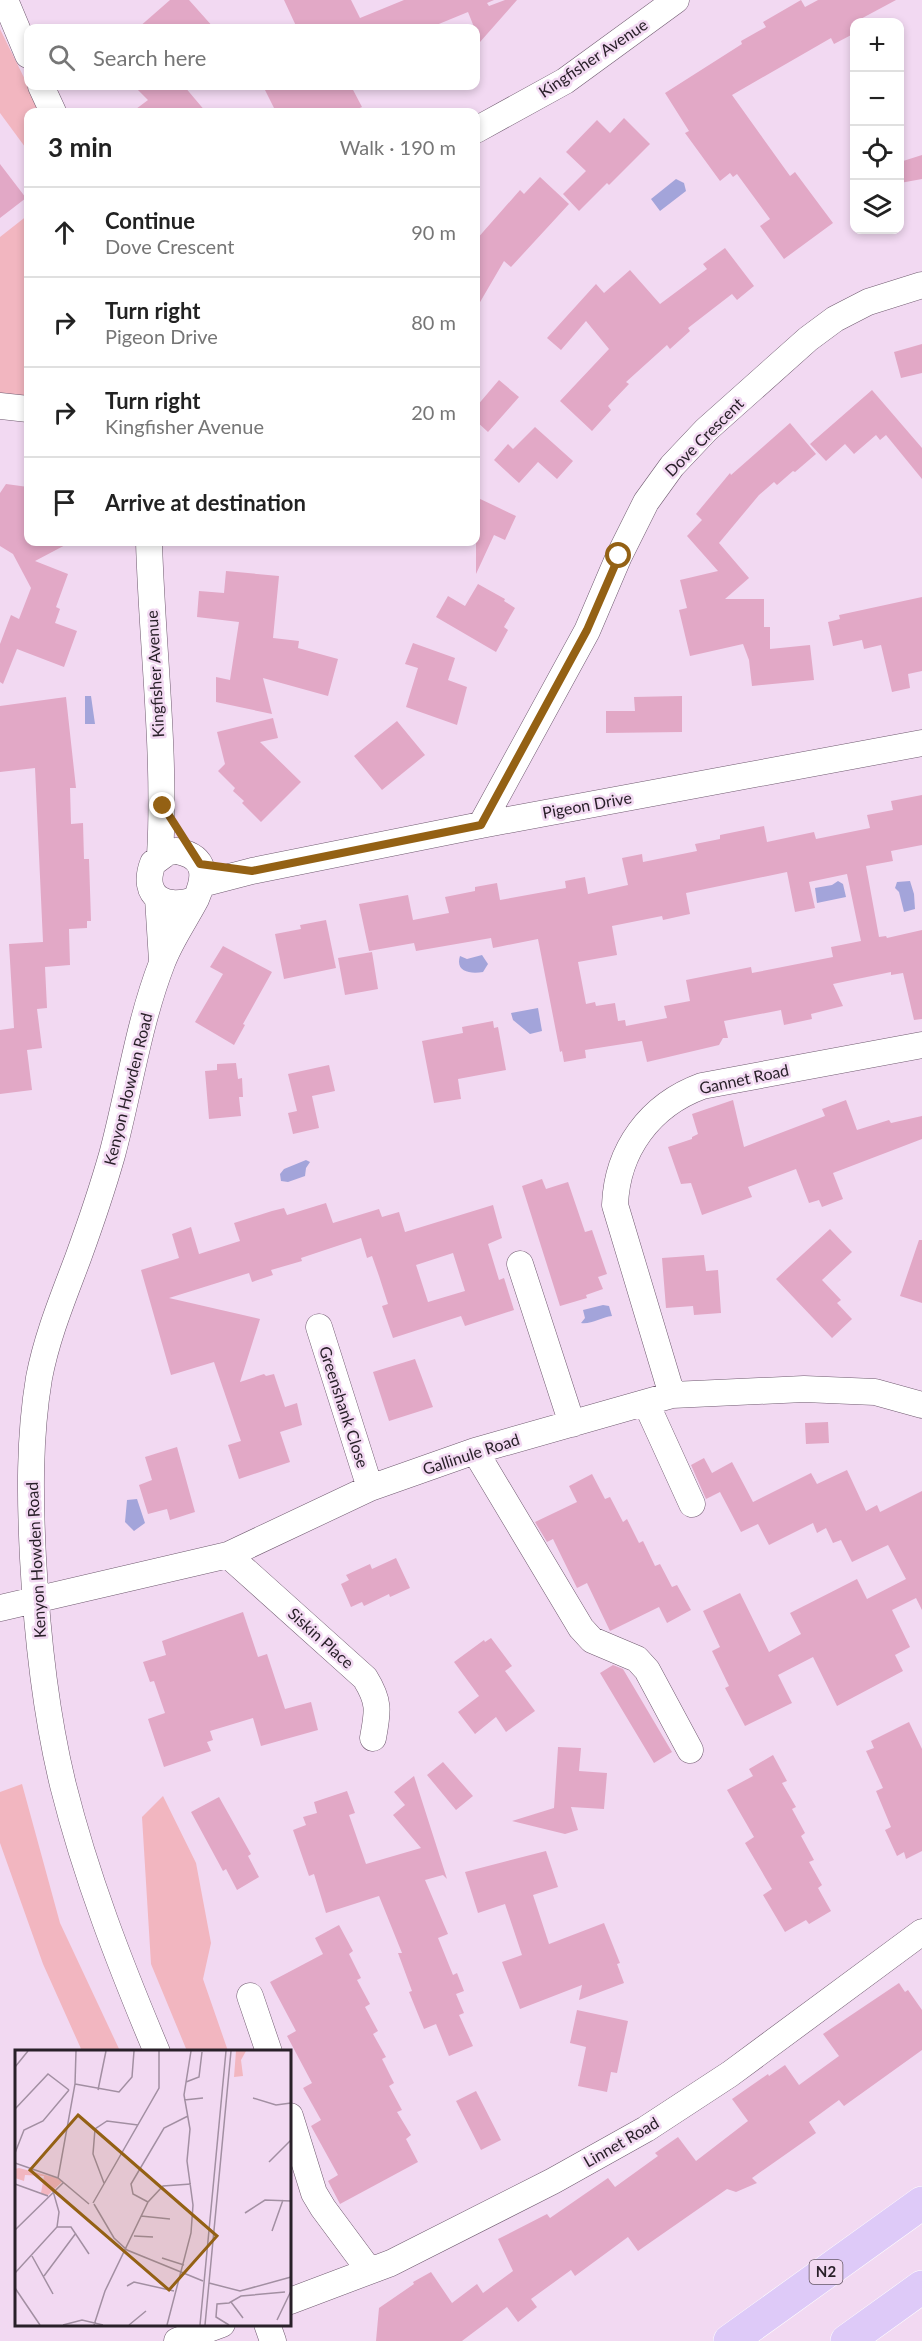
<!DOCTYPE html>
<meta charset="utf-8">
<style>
body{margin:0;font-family:Lato,sans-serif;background:#f6f6f6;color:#222}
.controls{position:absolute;right:18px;top:18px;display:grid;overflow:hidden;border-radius:12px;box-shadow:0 3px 9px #0003}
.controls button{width:54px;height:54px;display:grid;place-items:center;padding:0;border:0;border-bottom:2px solid #e0e0e0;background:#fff;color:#222;font:30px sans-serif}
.stop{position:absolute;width:18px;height:18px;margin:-14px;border:4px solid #946114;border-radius:50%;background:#fff}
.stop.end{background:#946114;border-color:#fff;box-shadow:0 2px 6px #0008}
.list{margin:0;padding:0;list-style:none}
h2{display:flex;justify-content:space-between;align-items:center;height:78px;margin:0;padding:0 24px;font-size:26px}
h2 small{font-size:20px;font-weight:400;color:#767676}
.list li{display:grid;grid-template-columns:39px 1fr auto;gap:18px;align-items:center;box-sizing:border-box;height:90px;padding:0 24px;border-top:2px solid #e0e0e0}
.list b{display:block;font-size:22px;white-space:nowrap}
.list p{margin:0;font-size:20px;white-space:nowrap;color:#767676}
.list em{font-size:20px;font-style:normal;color:#767676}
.icon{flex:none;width:33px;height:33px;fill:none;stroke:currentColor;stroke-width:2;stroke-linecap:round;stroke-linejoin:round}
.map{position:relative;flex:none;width:922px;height:2341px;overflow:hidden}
.search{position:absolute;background:#fff;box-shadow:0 3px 9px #0003;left:24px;top:24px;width:456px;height:66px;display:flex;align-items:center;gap:15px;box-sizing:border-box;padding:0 21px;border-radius:12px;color:#767676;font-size:22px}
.panel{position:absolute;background:#fff;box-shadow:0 3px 9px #0003;left:24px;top:108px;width:456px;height:438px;border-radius:12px}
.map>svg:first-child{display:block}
.green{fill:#f2b6c0}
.water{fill:#a3a4da}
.building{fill:#e2a8c6;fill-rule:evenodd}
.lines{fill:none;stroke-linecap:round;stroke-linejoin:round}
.minor-casing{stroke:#6f5a6f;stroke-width:27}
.highway-casing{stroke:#fff;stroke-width:34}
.minor{stroke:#fff;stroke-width:26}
.highway{stroke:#decaf8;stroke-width:33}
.route{stroke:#946114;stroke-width:8}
.labels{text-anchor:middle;stroke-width:5;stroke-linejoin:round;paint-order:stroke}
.shield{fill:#f2d9f2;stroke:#655865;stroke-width:1.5}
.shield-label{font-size:15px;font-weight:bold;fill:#292029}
.street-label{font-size:16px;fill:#292029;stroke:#f2d9f2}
.inset-road{fill:none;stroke:#a28fa2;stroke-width:1.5}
.view{fill:#946114;fill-opacity:0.15;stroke:#946114;stroke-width:3}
.inset-edge{fill:none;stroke:#292029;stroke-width:3}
</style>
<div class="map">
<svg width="922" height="2341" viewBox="0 0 922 2341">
<rect width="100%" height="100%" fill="#f2d9f2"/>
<!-- green -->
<path class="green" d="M0 29 41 112H28V151L0 113Z
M28 215V397L0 394V237Z
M22 1784 60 1923 120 2051H82L43 1964 0 1843V1792Z
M163 1796 196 1863 211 1943 203 1979 228 2051H187L151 1964 142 1817Z"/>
<!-- water -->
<path class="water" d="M676 179 684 183 686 191 660 211 651 199Z
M85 696H91L95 724H85Z
M838 881 843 884 846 897 817 903 815 888 832 885Z
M910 881 914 894 915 909 904 912 899 892 895 888 897 882Z
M482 955 488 964 483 972C470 974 455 972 460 956L467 959Z
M538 1008 542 1031 530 1034 513 1020 511 1013Z
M306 1160 310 1162 306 1168 305 1176 288 1182 281 1181 280 1174 284 1169Z
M603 1305 609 1306 612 1316C602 1317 590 1325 581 1323L585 1318 583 1310Z
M137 1499 145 1523 134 1531 125 1522 127 1500Z"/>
<!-- building -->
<path class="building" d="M170 0H189L214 28H138Z
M284 0H351L360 18 404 0H494L487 3 489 6 505 0H517L480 42 468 12 429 28H297Z
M801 0 805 7 818 0H896L855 22V33L834 44 831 38 732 95 790 176 795 172 833 223 784 259 760 226 770 219 737 174 733 177 730 173 720 181 685 133 689 131 665 93 742 44 741 41 766 27 763 22Z
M134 86H184L206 112H132L148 100Z
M263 86H351L362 107 350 112H276Z
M624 118 650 144 609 185 607 183 579 211 563 194 586 171 566 152 597 120 610 133Z
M922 155V179L900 183V162Z
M0 164 26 198 0 218Z
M540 177 569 204 511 267 504 261 476 309V240L520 190 524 194Z
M725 248 754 286 737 300 732 294 688 328 690 331 670 349 667 345 626 382 629 384 608 406 611 410 592 431 560 401 609 349 586 321 561 350 547 338 596 284 604 293 630 270 660 304 707 269 703 264Z
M922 344V373L901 378 894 352Z
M499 380 519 397 488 432 476 421V407Z
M872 390 922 448V479L886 435 880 440 876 435 854 454 845 444 826 461 810 444Z
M790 423 816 454 795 472 793 471 777 485 774 482 759 495 719 543 749 578 725 599H764V627H770V649L810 645 814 680 752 686 749 660 743 644 690 656 679 610 687 608 680 580 718 571 687 536 702 520 696 514 730 473 731 475Z
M535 427 573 461 557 479 538 462 519 483 494 460 508 444 513 449Z
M6 484 28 487V542H71L35 561 68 574 56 607 60 609 55 623 77 631 64 667 17 649 3 684 0 682V644L11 615 19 619 31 588 13 554 0 546V493Z
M476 497 516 516 505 540 494 535 476 574Z
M226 571 279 576 273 638 299 641 298 648 338 659 328 696 263 678 272 714 216 702V677L230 680 239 622 197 617 199 591 224 593Z
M478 584 505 599 504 601 515 608 504 627 508 630 496 652 436 617 448 596 465 606Z
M922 597V671L908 674 910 688 892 692 881 645 864 649 862 640 833 646 828 622 840 619 839 615Z
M413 643 455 658 448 680 467 687 457 725 406 707 418 668 405 664Z
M682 696V732L606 733V711H635L634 697Z
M66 697 76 788H70L71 824 83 823 84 859H89L91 921H87V928L69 929 70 965 45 967 47 1008 37 1009 42 1048 27 1050 32 1090 0 1094V1030L14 1028 9 944 43 942 35 768 0 772V706Z
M273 718 278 738 260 742 301 782 261 822 242 803 244 801 233 791 235 788 218 771 225 764 217 732Z
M397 721 425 755 382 790 354 756Z
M922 795V845L891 851 893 861 866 866 879 937 886 936 887 938 922 930V1019L914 1020 903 973 891 975V972L833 984 843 1006 811 1014 812 1019 784 1025 781 1010 724 1021 728 1038H723L719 1045 647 1062 642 1041 585 1050 586 1058 564 1062 562 1051 560 1052 538 939 493 948 491 938 416 951 414 943 369 951 359 904 408 895 413 920 449 913 445 897 475 891V887L497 883 500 900 566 888 565 881 585 877 588 894 628 885 622 858 642 854 643 862 697 851 695 844 720 839V835L764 826 767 842 814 832 816 839 870 828 867 815 893 810 891 801ZM787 872 795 912 815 908 809 882 847 874 861 941 831 947 833 957 752 973 751 967 686 980 690 1001 664 1006 667 1018 626 1026 625 1020 618 1021 615 1003 596 1006 595 1002 586 1004 578 962 617 955 612 926 662 916 663 920 690 914 686 893Z
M326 920 336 968 284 979 275 934 301 929 300 925Z
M223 946 272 972 243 1024 245 1025 234 1045 195 1022 223 974 210 967Z
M372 952 378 989 345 995 338 958Z
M493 1021 494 1028 498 1027 506 1070 458 1079 461 1099 434 1103 422 1041 463 1033 462 1027Z
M236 1063 238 1079 242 1078 243 1097H239L241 1116 209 1119 205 1071 217 1070V1064Z
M329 1065 335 1091 312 1096 319 1128 293 1134 288 1113 297 1111 288 1074Z
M733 1100 744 1147 825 1116 822 1109 846 1100 857 1130 889 1120 891 1123 922 1116V1139L833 1173 843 1199 822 1207 819 1200 809 1203 796 1169 748 1187 752 1197 702 1215 691 1183 681 1184 668 1147 692 1139V1137L698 1134 692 1114Z
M542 1179 546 1189 568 1182 585 1232 592 1230 607 1274 598 1277 603 1289 586 1295 587 1298 560 1306 522 1186Z
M326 1203 333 1223 379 1209 382 1217 399 1212 405 1232 493 1205 502 1238 488 1244 499 1280 504 1278 514 1310 465 1326 461 1316 393 1338 382 1306 388 1304 379 1276 372 1256 367 1258 361 1238 301 1258 302 1261 271 1270 273 1275 252 1282 249 1273 169 1298 260 1319 240 1382 264 1374 266 1376 274 1374 285 1407 297 1403 302 1425 280 1432 290 1462 239 1479 228 1445 241 1441 214 1362 171 1375 141 1270 179 1258 172 1234 191 1227 199 1254 240 1241 234 1223 272 1211 284 1208 287 1215ZM453 1253 465 1291 428 1302 416 1265Z
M830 1229 852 1252 822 1280 841 1300 837 1303 852 1319 832 1338 776 1279Z
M919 1240H922V1303L900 1296Z
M704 1255 706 1271 718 1270 721 1313 694 1315 693 1306 666 1308 662 1258Z
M415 1359 433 1407 389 1421 373 1372Z
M828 1422 829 1443 806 1444 805 1423Z
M177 1447 195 1512 170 1520 167 1509 148 1514 139 1485 152 1480 145 1457Z
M704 1458 712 1473 732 1462 753 1502 811 1473 817 1484 847 1470 866 1511 877 1505 880 1512 922 1491V1610L916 1598 892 1610 910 1647 895 1655 903 1671 837 1706 813 1657 778 1675 792 1703 745 1726 725 1688 729 1686 712 1651 720 1647 703 1611 740 1593 769 1652 801 1634 790 1613 857 1579 867 1599 906 1579 888 1545 852 1562 841 1540 833 1543 826 1528 817 1533 813 1523 769 1545 758 1524 741 1532 720 1492 706 1499 691 1465Z
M592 1474 605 1499 610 1497 623 1522 627 1519 639 1543 643 1541 655 1566 660 1564 672 1587 677 1585 691 1610 667 1623 659 1607 610 1631 587 1583 577 1588 553 1539 547 1542 535 1522 577 1502 569 1486Z
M396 1558 410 1588 390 1597 389 1594 364 1606 362 1602 351 1607 341 1584 349 1580 346 1575 370 1564 372 1569Z
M243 1612 258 1657 267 1654 285 1709 311 1702 318 1730 261 1746 253 1718 210 1731 213 1740 207 1742 211 1751 164 1767 148 1719 165 1713 154 1681 150 1682 143 1662 166 1655 162 1641Z
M491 1638 512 1666 505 1671 535 1711 506 1732 496 1717 475 1734 458 1712 479 1696 454 1662 484 1640 485 1642Z
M613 1665 623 1669 672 1752 654 1763 600 1673Z
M909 1722 922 1749V1851L906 1859 904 1852 897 1856 885 1830 891 1827 876 1791 883 1788 866 1751 874 1748 871 1741Z
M558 1747 581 1748 579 1771 607 1773 604 1809 571 1807 578 1830 565 1834 512 1821 554 1808Z
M773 1755 787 1781 782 1783 796 1807 792 1809 805 1833 801 1836 814 1860 809 1862 822 1885 818 1888 831 1911 809 1924 806 1920 785 1932 763 1895 772 1889 745 1843 754 1837 727 1790 753 1776 749 1769Z
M443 1762 473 1796 456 1810 427 1775Z
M414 1776 447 1879 443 1875 425 1880 448 1934 438 1938 453 1975 457 1973 464 1991 456 1994 464 2013 459 2015 473 2046 449 2056 436 2024 424 2029 409 1992 412 1991 398 1953H402L379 1896 326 1913 314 1874 309 1876 293 1830 306 1825 303 1817 317 1813 314 1802 347 1791 355 1813 349 1815 366 1864 421 1848 393 1815 405 1805 394 1792Z
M219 1797 251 1854 248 1856 259 1877 237 1890 226 1869 223 1871 191 1812Z
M546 1851 558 1887 533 1895 549 1944 604 1923 620 1963 617 1964 624 1983 579 2000 582 1985 520 2009 502 1962 522 1955 505 1904 478 1913 465 1872Z
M339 1925 353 1951 349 1954 361 1978 357 1980 370 2004 365 2007 378 2031 373 2034 386 2057 382 2059 394 2083 389 2086 402 2110 397 2112 411 2135 406 2139 418 2162 340 2204 328 2181 338 2175 311 2126 321 2120 303 2088 312 2083 287 2036 296 2031 270 1982 323 1954 315 1938Z
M899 1983 905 1992 908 1990 922 2010V2050L844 2106 839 2100 809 2122 816 2133 752 2178 757 2183 736 2192 727 2189 638 2251 628 2237 575 2276 571 2270 531 2299 537 2307 518 2322 507 2307 462 2341H376L379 2308 414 2284 413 2282 431 2272 452 2303 477 2284 483 2293 513 2271 498 2239 547 2214 550 2218 608 2178 615 2187 658 2156 655 2153 678 2137 696 2161 748 2121 732 2099 768 2074 769 2076 785 2065 799 2085 839 2056 823 2034Z
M577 2010 628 2021 617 2073 611 2072 607 2092 578 2086 586 2047 570 2043Z
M476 2091 501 2140 481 2150 456 2101Z"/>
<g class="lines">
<!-- minor casing -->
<g class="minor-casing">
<path id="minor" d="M5 0 28 55
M41 86 53 112
M476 130 565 81 676 0
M0 406 28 409
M149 542C152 646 166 752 160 856
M481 825 587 631 619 556 646 502 672 466 706 430 808 339 835 319 868 302 922 285
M177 851C207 857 206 876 196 899 166 911 140 897 153 863L168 852Z
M202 884 252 871 481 825 922 743
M158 898 162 961
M520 1264 572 1424
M319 1327 370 1488
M672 1395 615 1205C617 1150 650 1105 702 1086L922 1045
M646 1403 692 1504
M475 1451 581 1628 592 1640 637 1659 647 1670 690 1750
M228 1555 365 1678C380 1702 378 1711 373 1738
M0 1608 228 1555 370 1488 475 1451 672 1395 804 1389 875 1392 922 1405
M250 1996 269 2052
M157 2052C120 1964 86 1877 63 1785 45 1711 37 1634 33 1558 30 1498 29 1438 39 1378 47 1336 63 1298 78 1258 90 1225 102 1190 112 1155 129 1092 138 1025 162 963 170 941 185 920 196 899
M290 2116 314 2193 323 2208 369 2270
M290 2301 391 2263 553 2181 646 2129 730 2074 922 1932
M267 2324 273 2341
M177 2341 222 2324"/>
</g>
<!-- highway casing -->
<g class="highway-casing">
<path id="highway" d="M730 2341 922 2203
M847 2341 922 2287"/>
</g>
<!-- minor -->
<use href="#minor" class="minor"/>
<!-- highway -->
<use href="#highway" class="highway"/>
</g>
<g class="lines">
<!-- route -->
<path class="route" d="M163 806 200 864 252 871 481 825 587 630 619 556"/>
</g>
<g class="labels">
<!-- shield labels -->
<rect class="shield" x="809.5" y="2260" width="33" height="24" rx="4.5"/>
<g class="shield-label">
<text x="826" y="2277">N2</text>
</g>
<!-- street labels -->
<g class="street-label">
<text transform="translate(593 58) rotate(-34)" y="6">Kingfisher Avenue</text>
<text transform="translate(704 437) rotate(-45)" y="6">Dove Crescent</text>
<text transform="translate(155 674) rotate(-93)" y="6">Kingfisher Avenue</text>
<text transform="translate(587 805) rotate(-10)" y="6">Pigeon Drive</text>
<text transform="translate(744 1079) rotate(-12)" y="6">Gannet Road</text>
<text transform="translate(128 1089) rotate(-76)" y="6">Kenyon Howden Road</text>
<text transform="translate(344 1407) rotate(72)" y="6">Greenshank Close</text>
<text transform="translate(471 1454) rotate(-18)" y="6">Gallinule Road</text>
<text transform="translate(36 1560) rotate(-93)" y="6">Kenyon Howden Road</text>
<text transform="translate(321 1638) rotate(42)" y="6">Siskin Place</text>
<text transform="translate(621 2142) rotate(-30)" y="6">Linnet Road</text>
</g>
</g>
<!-- overview -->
<g transform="translate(15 2050)">
<rect width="276" height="276" fill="#f2d9f2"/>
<path d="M221 1H231L226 10 228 26 219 27ZM4 118 42 128 47 132 32 146 26 143 29 126 10 125 9 131 0 128V119Z" fill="#f2b6c0"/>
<path class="inset-road" d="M0 17 13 1M171 32 184 27 187 2M60 34 104 42 117 27 119 1M83 40 91 1M238 48 261 55 276 53M169 50 188 48M0 59 33 24 54 40M0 103 9 80 28 71 54 40M254 112 276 90M0 113 43 128 74 154M43 128 60 34 61 1M89 133 78 104 80 79 92 71 123 75M0 134 33 146M133 152 118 144 116 134 149 78 173 66M78 153 144 38V1M79 154 99 188 112 200 188 231M230 163 250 150 276 151M126 166 155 169M42 177H56L74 204M0 180 48 133M257 181 268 150M119 186 138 187M17 206 38 244M147 208 169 215M0 223 42 177 44 162 38 141M29 226 61 183M194 233 225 241 276 227M112 236 119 232 159 241M0 238 25 275M216 252 228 268M264 266 262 270 276 241M48 275 67 270 88 275M79 275 90 241 133 152 148 136 176 134M114 275 131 261M152 275 176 183 178 155 172 111 175 79 169 45 176 1M185 275 211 1M190 275 216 1M214 275 201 267 202 254 214 253 226 246 270 242"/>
<path class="view" d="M63 65 202 186 154 240 15 120Z"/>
<rect width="276" height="276" class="inset-edge"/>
</g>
</svg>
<div class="controls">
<button>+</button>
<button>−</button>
<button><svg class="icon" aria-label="locate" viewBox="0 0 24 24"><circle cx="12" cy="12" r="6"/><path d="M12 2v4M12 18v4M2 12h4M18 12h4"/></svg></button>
<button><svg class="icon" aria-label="layers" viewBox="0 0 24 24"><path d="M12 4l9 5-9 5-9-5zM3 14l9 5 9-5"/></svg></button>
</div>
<div class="stop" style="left:619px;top:556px"></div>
<div class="stop end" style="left:163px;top:806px"></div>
<div class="search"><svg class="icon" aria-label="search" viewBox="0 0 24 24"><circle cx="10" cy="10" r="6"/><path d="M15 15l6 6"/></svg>Search here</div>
<section class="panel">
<h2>3 min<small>Walk · 190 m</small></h2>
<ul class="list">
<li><svg class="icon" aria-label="ahead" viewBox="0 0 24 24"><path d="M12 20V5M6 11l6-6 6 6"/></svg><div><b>Continue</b><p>Dove Crescent</p></div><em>90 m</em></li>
<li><svg class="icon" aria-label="right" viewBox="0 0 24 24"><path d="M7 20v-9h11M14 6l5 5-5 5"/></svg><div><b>Turn right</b><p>Pigeon Drive</p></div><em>80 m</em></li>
<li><svg class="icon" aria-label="right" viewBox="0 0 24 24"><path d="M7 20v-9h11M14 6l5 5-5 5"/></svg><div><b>Turn right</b><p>Kingfisher Avenue</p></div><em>20 m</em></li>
<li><svg class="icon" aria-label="arrive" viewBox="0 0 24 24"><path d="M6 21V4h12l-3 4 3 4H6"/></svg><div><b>Arrive at destination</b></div></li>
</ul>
</section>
</div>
